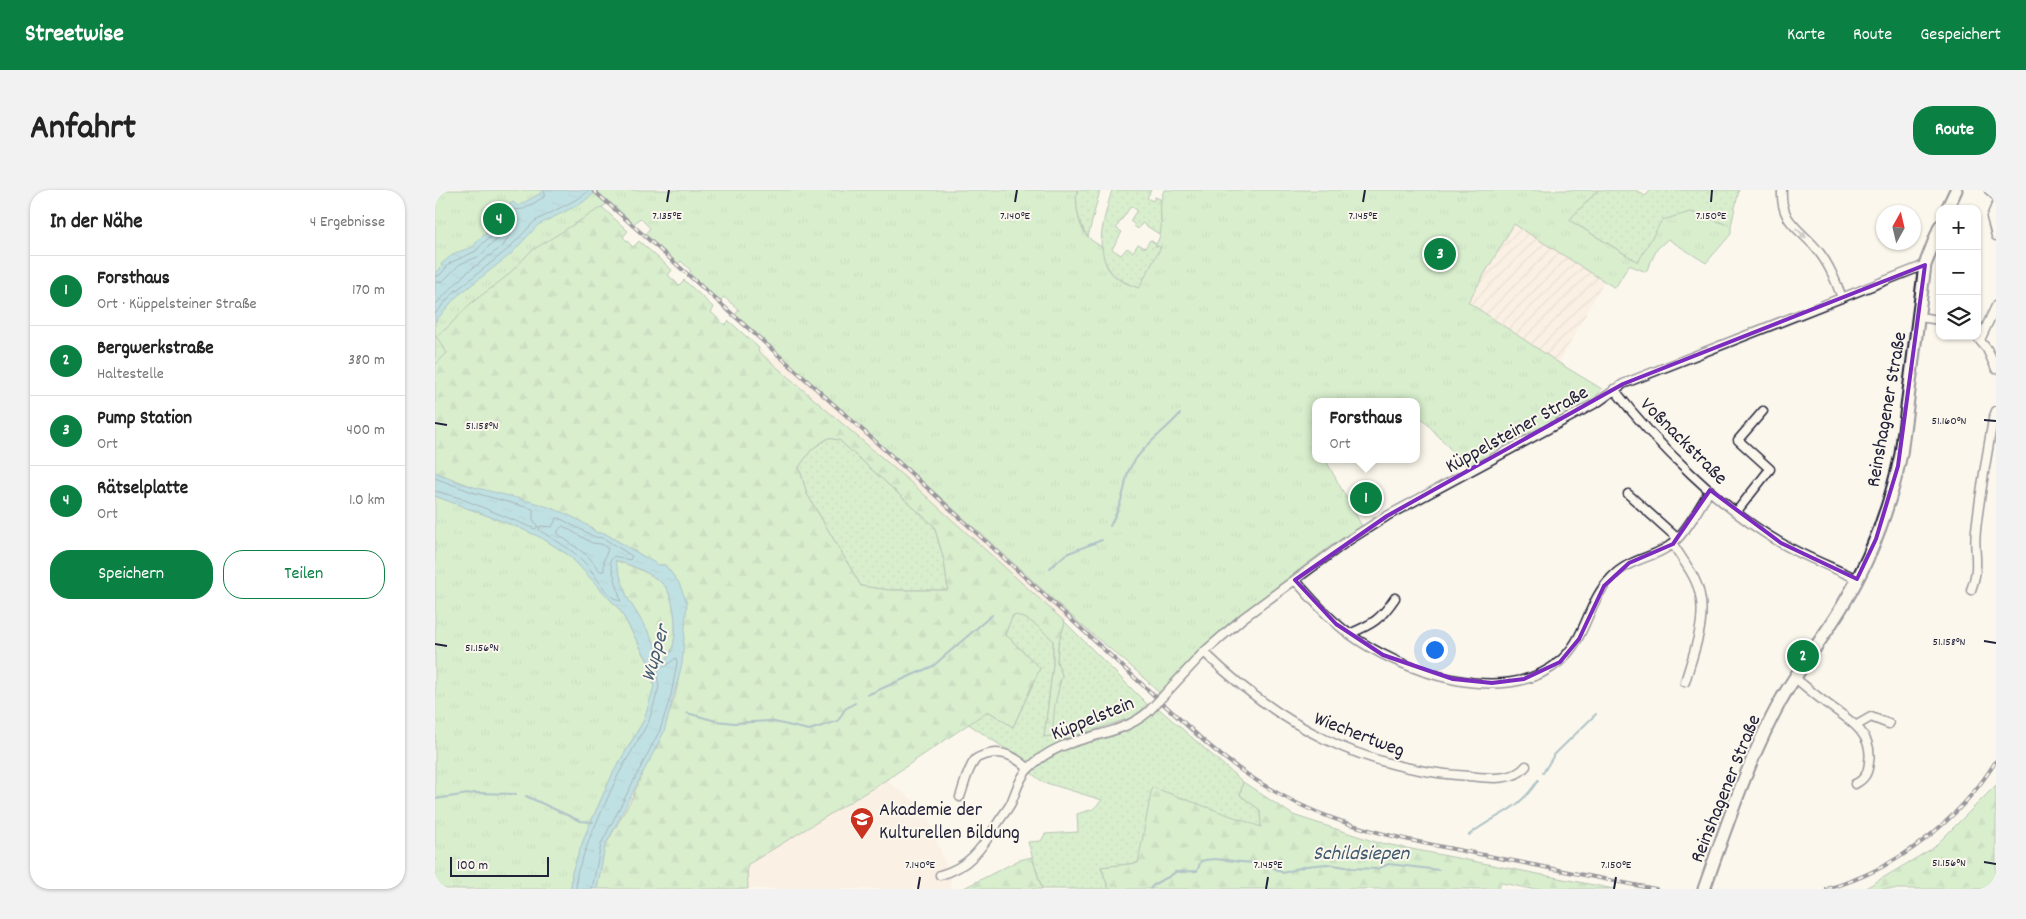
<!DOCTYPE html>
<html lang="de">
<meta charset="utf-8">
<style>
body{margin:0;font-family:Dekko,sans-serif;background:#f2f2f2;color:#222}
.controls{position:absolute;right:15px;top:15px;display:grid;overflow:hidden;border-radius:10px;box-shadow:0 1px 4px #0004}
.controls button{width:45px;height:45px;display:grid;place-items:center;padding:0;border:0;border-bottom:1px solid #e0e0e0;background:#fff;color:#222;font:25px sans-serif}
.compass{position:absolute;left:1441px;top:15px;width:45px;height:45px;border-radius:50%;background:#fff;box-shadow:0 1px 4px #0004;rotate:8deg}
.scale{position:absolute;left:15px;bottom:12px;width:99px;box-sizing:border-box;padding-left:5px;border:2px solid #22223b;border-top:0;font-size:14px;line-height:18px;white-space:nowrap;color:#22223b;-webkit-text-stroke:4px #fbf7ec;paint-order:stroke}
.you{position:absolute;left:999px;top:459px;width:18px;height:18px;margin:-12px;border:4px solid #fff;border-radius:50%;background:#1a73e8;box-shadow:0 0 0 8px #1a73e833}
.badge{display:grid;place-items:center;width:32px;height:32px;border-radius:50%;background:#0b8043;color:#fff;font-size:16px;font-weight:700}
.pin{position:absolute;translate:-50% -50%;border:2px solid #fff;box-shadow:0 1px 5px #0006}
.popup{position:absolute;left:877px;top:208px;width:108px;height:65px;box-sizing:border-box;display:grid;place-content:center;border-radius:10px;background:#fff;filter:drop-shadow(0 1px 4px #0005);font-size:16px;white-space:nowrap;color:#767676}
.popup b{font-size:19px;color:#222}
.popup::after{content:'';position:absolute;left:50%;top:100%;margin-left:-10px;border:10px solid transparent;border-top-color:#fff}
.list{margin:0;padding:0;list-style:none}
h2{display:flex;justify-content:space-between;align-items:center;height:65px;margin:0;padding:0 20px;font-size:21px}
h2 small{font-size:16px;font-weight:400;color:#767676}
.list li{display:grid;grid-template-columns:32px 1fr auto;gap:15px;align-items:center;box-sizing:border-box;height:70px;padding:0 20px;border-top:1px solid #e0e0e0}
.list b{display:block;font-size:19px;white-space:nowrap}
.list p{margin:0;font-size:16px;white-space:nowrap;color:#767676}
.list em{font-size:16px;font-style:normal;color:#767676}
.actions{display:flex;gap:10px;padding:15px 20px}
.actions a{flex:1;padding:11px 0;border:1px solid #0b8043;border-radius:20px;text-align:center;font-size:18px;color:#0b8043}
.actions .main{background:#0b8043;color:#fff}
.icon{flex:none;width:28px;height:28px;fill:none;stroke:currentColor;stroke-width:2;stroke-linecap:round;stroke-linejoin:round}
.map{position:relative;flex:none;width:1561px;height:699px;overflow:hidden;border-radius:20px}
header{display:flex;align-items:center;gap:30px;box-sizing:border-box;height:70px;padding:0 25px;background:#0b8043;color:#fff}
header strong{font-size:24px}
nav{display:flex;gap:28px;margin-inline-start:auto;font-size:18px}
.intro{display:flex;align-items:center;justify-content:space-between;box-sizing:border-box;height:120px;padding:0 30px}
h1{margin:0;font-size:35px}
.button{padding:12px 22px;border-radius:20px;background:#0b8043;color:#fff;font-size:18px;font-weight:700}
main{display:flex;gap:30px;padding:0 30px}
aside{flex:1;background:#fff;border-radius:20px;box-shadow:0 1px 4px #0004}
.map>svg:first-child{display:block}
.built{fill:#f9e6d7}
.industrial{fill:url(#industrial-furrows)}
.grass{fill:url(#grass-dots);stroke:#688271}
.forest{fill:url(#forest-firs);stroke:#688271;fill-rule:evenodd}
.park{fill:url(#park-tufts);stroke:#688271}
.water{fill:url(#water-ripples);stroke:#568499;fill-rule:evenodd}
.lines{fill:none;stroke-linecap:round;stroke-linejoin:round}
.shore{stroke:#446379;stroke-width:1}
.stream{stroke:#568499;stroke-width:2}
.minor-casing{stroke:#22223b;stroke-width:11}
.secondary-casing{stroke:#22223b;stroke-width:15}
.minor{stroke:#fbf7ec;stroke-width:8}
.secondary{stroke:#fbf7ec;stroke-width:11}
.rail-casing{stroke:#22223b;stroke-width:4}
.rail{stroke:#fbf7ec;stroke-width:2;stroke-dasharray:5.5;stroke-linecap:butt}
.minor-bridge-casing{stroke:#22223b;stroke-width:11;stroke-linecap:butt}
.minor-bridge{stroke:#fbf7ec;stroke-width:8}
.oneway{fill:#99979c}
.marked{fill:none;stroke:#7b2cbf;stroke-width:4;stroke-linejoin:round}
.ticks{fill:none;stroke:#22223b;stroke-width:2}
.labels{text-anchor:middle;stroke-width:4;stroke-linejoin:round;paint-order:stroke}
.street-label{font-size:20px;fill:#22223b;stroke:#fbf7ec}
.poi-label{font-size:20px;fill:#22223b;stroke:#fbf7ec;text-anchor:start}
.water-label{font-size:21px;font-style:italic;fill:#405b72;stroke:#fbf7ec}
.ticks-label{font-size:12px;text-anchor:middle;fill:#22223b;stroke:#fbf7ec;stroke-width:4;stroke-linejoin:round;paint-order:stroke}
</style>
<header>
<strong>Streetwise</strong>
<nav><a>Karte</a><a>Route</a><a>Gespeichert</a></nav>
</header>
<div class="intro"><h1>Anfahrt</h1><a class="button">Route</a></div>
<main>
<aside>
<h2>In der Nähe<small>4 Ergebnisse</small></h2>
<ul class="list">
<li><span class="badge">1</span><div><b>Forsthaus</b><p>Ort · Küppelsteiner Straße</p></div><em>170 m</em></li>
<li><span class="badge">2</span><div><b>Bergwerkstraße</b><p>Haltestelle</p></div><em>380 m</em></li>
<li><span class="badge">3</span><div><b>Pump Station</b><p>Ort</p></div><em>400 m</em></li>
<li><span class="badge">4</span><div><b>Rätselplatte</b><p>Ort</p></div><em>1.0 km</em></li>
</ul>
<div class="actions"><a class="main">Speichern</a><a>Teilen</a></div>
</aside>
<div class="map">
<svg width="1561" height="699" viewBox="0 0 1561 699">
<defs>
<pattern id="industrial-furrows" width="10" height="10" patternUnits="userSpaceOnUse" patternTransform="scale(1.25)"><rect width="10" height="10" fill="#f9e6d7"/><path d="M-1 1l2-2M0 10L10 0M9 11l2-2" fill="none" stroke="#d5c5b9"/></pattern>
<pattern id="grass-dots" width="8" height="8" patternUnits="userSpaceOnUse" patternTransform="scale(1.25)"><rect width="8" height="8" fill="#ade3a7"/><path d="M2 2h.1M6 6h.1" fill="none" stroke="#95c291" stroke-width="1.8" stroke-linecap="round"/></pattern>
<pattern id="forest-firs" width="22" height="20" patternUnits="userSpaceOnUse" patternTransform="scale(1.25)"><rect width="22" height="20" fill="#ade3a7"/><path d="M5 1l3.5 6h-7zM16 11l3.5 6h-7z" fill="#95c291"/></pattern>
<pattern id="park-tufts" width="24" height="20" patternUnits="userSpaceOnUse" patternTransform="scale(1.25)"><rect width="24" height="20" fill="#ade3a7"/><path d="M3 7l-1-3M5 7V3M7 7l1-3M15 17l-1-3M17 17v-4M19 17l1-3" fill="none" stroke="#95c291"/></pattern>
<pattern id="water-ripples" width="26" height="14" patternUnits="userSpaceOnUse" patternTransform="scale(1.25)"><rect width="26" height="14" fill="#78c5d7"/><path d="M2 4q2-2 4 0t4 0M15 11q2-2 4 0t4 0" fill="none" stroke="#68a9b9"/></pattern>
</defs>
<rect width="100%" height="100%" fill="#fbf7ec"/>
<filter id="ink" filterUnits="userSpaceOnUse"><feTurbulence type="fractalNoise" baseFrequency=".02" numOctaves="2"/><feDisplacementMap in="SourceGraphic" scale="10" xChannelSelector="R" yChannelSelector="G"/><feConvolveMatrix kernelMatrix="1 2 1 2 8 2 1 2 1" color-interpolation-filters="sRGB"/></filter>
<g filter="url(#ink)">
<!-- built -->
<path class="built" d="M324 158 337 170 343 164 510 309 636 425 630 432 481 297 322 160Z
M451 590 490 619 516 688 515 699H313L311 675Z"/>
<!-- industrial -->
<path class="industrial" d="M1079 33 1169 91 1124 173 1033 111Z"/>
<!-- grass -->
<path class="grass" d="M642 0H665L653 47C644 35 639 15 642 0Z
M677 0H716L712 8 718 11 720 7 725 9 727 46 707 33 703 39 699 36 700 35 695 31 702 20 696 16 681 38 687 42 677 59 686 65 692 58 698 62 703 54 710 58 715 50 726 57 704 98C652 81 665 42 677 0Z
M1163 0H1201L1210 6 1216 0H1304L1296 36 1256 22 1203 72 1134 30Z
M393 248 404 250 499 336 509 370 513 400H454L426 396 372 304 364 277 377 259Z
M578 425C592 424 608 441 618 450V475L609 547 627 485 622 472 623 455 630 432 712 514 701 526 628 550 592 573 532 533 553 521 578 537 605 478 570 444Z
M722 517 808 592 805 605 825 620 826 637 703 673 666 677 674 699H607L593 652 606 651 610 644 643 642 642 624 658 619 667 610 608 592 596 583C629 543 694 559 722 517Z"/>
<!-- forest -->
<path class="forest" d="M155 6 193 41 188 47 198 57 204 51 237 80 233 85 244 95 249 90 279 118 276 122 290 135 294 131 324 158 323 161 481 297 630 432 623 455 622 472 627 485 620 514 617 546 609 547 618 475V450C608 441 592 425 578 425L570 444 605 478 578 537 553 521 451 590 312 675 313 699H162L170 656 196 610 213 570 222 557 240 507 244 486V393L230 375H223L169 343H162L156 337 112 318 41 298 0 282V132ZM393 248 404 250 499 336 509 370 513 400H455L426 396 372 304 364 277 377 259Z
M179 370C195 375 216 383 228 394 242 408 247 464 226 472L218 450 192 407Z
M808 592 858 625 941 652 1179 699H1096L1067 693 1062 699H674L666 677 703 673 717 597 826 637 825 620 805 605Z
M1561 595V699H1429L1498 658Z
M597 667 607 699H527L584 670Z"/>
<!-- park -->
<path class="park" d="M0 0H642C640 13 643 38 653 47 657 51 662 54 667 57 670 83 679 90 704 98L726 57 720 56C733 37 720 20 729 0H1163L1134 30 1203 72 1227 30 1256 22 1296 36V44L1271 73 1233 49 1222 59 1211 82 1194 75 1180 98 1079 34 1033 112 1124 173 1167 199 1159 209 1033 278 981 222V212H881V269H890L927 336 897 355 808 422 724 503C696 473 663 451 633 423 524 322 411 225 300 125L304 120 289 107 285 111 254 84 256 81 246 71 243 74 210 44 215 38 205 28 199 34 175 12 96 61 72 86 35 114 12 138 1 146 12 163 0 175Z
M0 306 85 338 107 348 135 366 185 420 218 481 217 486 220 496 209 530 178 583 151 643 137 682 136 699H0Z"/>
<!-- water -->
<path class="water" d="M106 0H163L147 13 103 35 76 64 21 107 0 132V84L7 77 6 74 20 63 38 57 45 48 69 31 63 23 78 12 83 16 106 3Z
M0 282C14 288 29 295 43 298 82 309 131 316 162 343H169L223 375H230L244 393 252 413 247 474 229 542 170 656 162 699H136L137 682 151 643 178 583 209 530 219 496 217 486 218 480 185 420 135 366 107 348 85 338 0 306ZM180 370C196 375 217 383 229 395 242 408 247 466 226 472L218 450 192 407Z"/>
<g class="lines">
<!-- shore -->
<path class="shore" d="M0 87 5 85 15 73 41 61 49 52 72 35V22L76 20 89 19 109 7 110 0
M0 93 8 91 25 74 45 66 54 56 73 42 76 43 68 56 31 83 0 115
M0 124 18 103 72 60 100 31 144 8 155 0
M0 288 40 303 98 319V329L103 337 100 339 25 308 0 301
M124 328 160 347 168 348 197 366 195 370 179 366 175 371 186 411C171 409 160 382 149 372 136 358 119 350 104 340L105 336 117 337 121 329Z
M128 336 157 353 166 354 173 359 169 370V381H165L153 366 123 344V341Z
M141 699 142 683 156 645 183 585 214 531 224 497 222 486 224 479 232 475 241 468 242 473 236 505 225 540 166 654 157 699"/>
<!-- stream -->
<path class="stream" d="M675 336C681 325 686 313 689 300 691 292 691 285 695 278 707 256 729 242 745 224
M615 378 631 364 667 350
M432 505 498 476 557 425
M252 523 281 531 300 533 335 531 374 540 403 531 410 519 420 513
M1108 583 1119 565 1161 524
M91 606 145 631 158 632
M0 609 40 603 81 604
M1034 645C1062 623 1083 622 1103 590
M715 699C722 689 733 690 740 682L762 681 766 671C783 665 809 676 828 672L848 683 871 676 892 674 917 678 942 679 954 674 1004 680"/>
<!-- minor casing -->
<g class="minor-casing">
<path id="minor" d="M1347 0C1345 34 1367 39 1384 62 1395 76 1401 92 1407 108
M1554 0 1561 6
M1561 15 1556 27 1561 46
M1484 127 1505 130
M1541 146 1552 159 1561 179
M1545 150 1561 116
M1179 199C1220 253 1288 320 1346 353 1370 367 1397 377 1422 389
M1193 304 1242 348
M1302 321 1335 279 1303 250 1328 221
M1238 354C1245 366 1254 377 1260 390 1276 423 1259 460 1250 492
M860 390C877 409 893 428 913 443 964 481 1070 519 1125 471 1152 448 1152 412 1176 388 1195 367 1222 368 1238 353 1252 341 1265 316 1275 300
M1536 400C1546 373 1538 365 1541 340 1545 303 1552 266 1558 229L1561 221
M914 444C938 434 946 429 960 408
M769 462C844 535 928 580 1034 586 1053 588 1079 592 1091 576
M1360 488C1370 496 1380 505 1391 513 1411 528 1439 542 1434 572 1433 583 1430 589 1420 594
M730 504 769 462 808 428 914 350 952 326 1163 212 1188 194 1490 75
M1422 535 1436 527 1454 534
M525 607C529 596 532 580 540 570 542 567 547 566 550 565 568 559 580 567 593 578
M505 685C534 677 546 659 561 636 565 628 572 621 576 613 581 602 584 588 593 579 630 541 678 552 713 522"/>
</g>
<!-- secondary casing -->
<g class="secondary-casing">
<path id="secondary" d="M1512 19 1521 0
M1269 699C1292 635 1313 570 1346 510 1365 477 1389 447 1408 415 1436 369 1455 316 1466 264L1490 75 1505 36"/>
</g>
<!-- minor -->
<use href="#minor" class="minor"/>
<!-- secondary -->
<use href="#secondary" class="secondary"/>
<!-- rail casing -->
<g class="rail-casing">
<path id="rail" d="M158 0 487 293 770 552C861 631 940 644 1054 666 1110 677 1166 689 1221 699
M1392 699C1462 679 1523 632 1561 571"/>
</g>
<!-- rail -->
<use href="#rail" class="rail"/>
<!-- minor-bridge casing -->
<g class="minor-bridge-casing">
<path id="minor-bridge" d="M713 522 730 504"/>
</g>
<!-- minor-bridge -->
<use href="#minor-bridge" class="minor-bridge"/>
</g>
<!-- one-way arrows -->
<defs><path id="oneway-solid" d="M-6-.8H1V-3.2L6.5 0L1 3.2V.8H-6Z" transform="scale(1.25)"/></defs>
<use class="oneway" href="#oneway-solid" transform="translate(1366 43) rotate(43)"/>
</g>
<!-- marked area -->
<path d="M0 0H1561V699H0ZM1490 75 1463 276 1441 349 1422 389 1346 353 1275 300 1238 354 1194 373 1169 396 1144 449 1125 472 1089 489 1057 493 1018 489 948 465 901 434 860 390 952 326 1188 194Z" fill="#fbf7ec" fill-opacity=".55" fill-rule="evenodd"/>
<path class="marked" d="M1490 75 1463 276 1441 349 1422 389 1346 353 1275 300 1238 354 1194 373 1169 396 1144 449 1125 472 1089 489 1057 493 1018 489 948 465 901 434 860 390 952 326 1188 194Z"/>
<!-- ticks -->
<path class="ticks" d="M232 12 234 0M580 12 582 0M928 12 930 0M1276 12 1277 0M1549 230 1561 231M0 233 12 235M1549 451 1561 453M0 454 12 456M1549 672 1561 674M483 699 485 687M831 699 833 687M1179 699 1181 687"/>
<!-- icons -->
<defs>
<g id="university-pin" transform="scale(1.25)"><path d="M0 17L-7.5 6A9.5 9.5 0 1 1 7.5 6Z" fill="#c8321e" stroke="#fbf7ec"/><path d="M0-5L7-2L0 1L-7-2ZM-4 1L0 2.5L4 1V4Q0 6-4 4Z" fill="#fff"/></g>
</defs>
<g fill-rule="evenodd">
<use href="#university-pin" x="427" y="629"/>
</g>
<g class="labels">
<!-- street labels -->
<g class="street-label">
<text transform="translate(1450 219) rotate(-80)" y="7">Reinshagener Straße</text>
<text transform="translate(1081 238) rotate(-29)" y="7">Küppelsteiner Straße</text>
<text transform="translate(1250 250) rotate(45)" y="7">Voßnackstraße</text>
<text transform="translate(657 527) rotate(-22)" y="7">Küppelstein</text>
<text transform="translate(925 543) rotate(21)" y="7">Wiechertweg</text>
<text transform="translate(1289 598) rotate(-68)" y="7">Reinshagener Straße</text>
</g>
<!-- poi labels -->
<g class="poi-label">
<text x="444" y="625">Akademie der<tspan x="444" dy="23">Kulturellen Bildung</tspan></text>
</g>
<!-- water labels -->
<g class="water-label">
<text transform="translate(219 463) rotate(-74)" y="7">Wupper</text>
<text x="926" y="669">Schildsiepen</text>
</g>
</g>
<g class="ticks-label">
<text x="232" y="29">7.135°E</text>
<text x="580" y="29">7.140°E</text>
<text x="928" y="29">7.145°E</text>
<text x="1276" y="29">7.150°E</text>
<text x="1514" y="234">51.160°N</text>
<text x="47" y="239">51.158°N</text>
<text x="1514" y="455">51.158°N</text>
<text x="47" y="461">51.156°N</text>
<text x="1514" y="676">51.156°N</text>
<text x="485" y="678">7.140°E</text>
<text x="833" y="678">7.145°E</text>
<text x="1181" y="678">7.150°E</text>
</g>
</svg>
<div class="controls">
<button>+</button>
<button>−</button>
<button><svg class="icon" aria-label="layers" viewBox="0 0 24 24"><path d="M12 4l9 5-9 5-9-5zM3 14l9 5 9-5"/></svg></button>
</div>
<svg class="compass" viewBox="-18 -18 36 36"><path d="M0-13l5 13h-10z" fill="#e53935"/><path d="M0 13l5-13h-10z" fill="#767676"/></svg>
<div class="scale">100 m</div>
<div class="you"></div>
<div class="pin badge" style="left:931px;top:308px">1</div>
<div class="popup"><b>Forsthaus</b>Ort</div>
<div class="pin badge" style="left:1368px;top:466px">2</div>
<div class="pin badge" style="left:1005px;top:64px">3</div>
<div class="pin badge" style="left:64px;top:29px">4</div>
</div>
</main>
